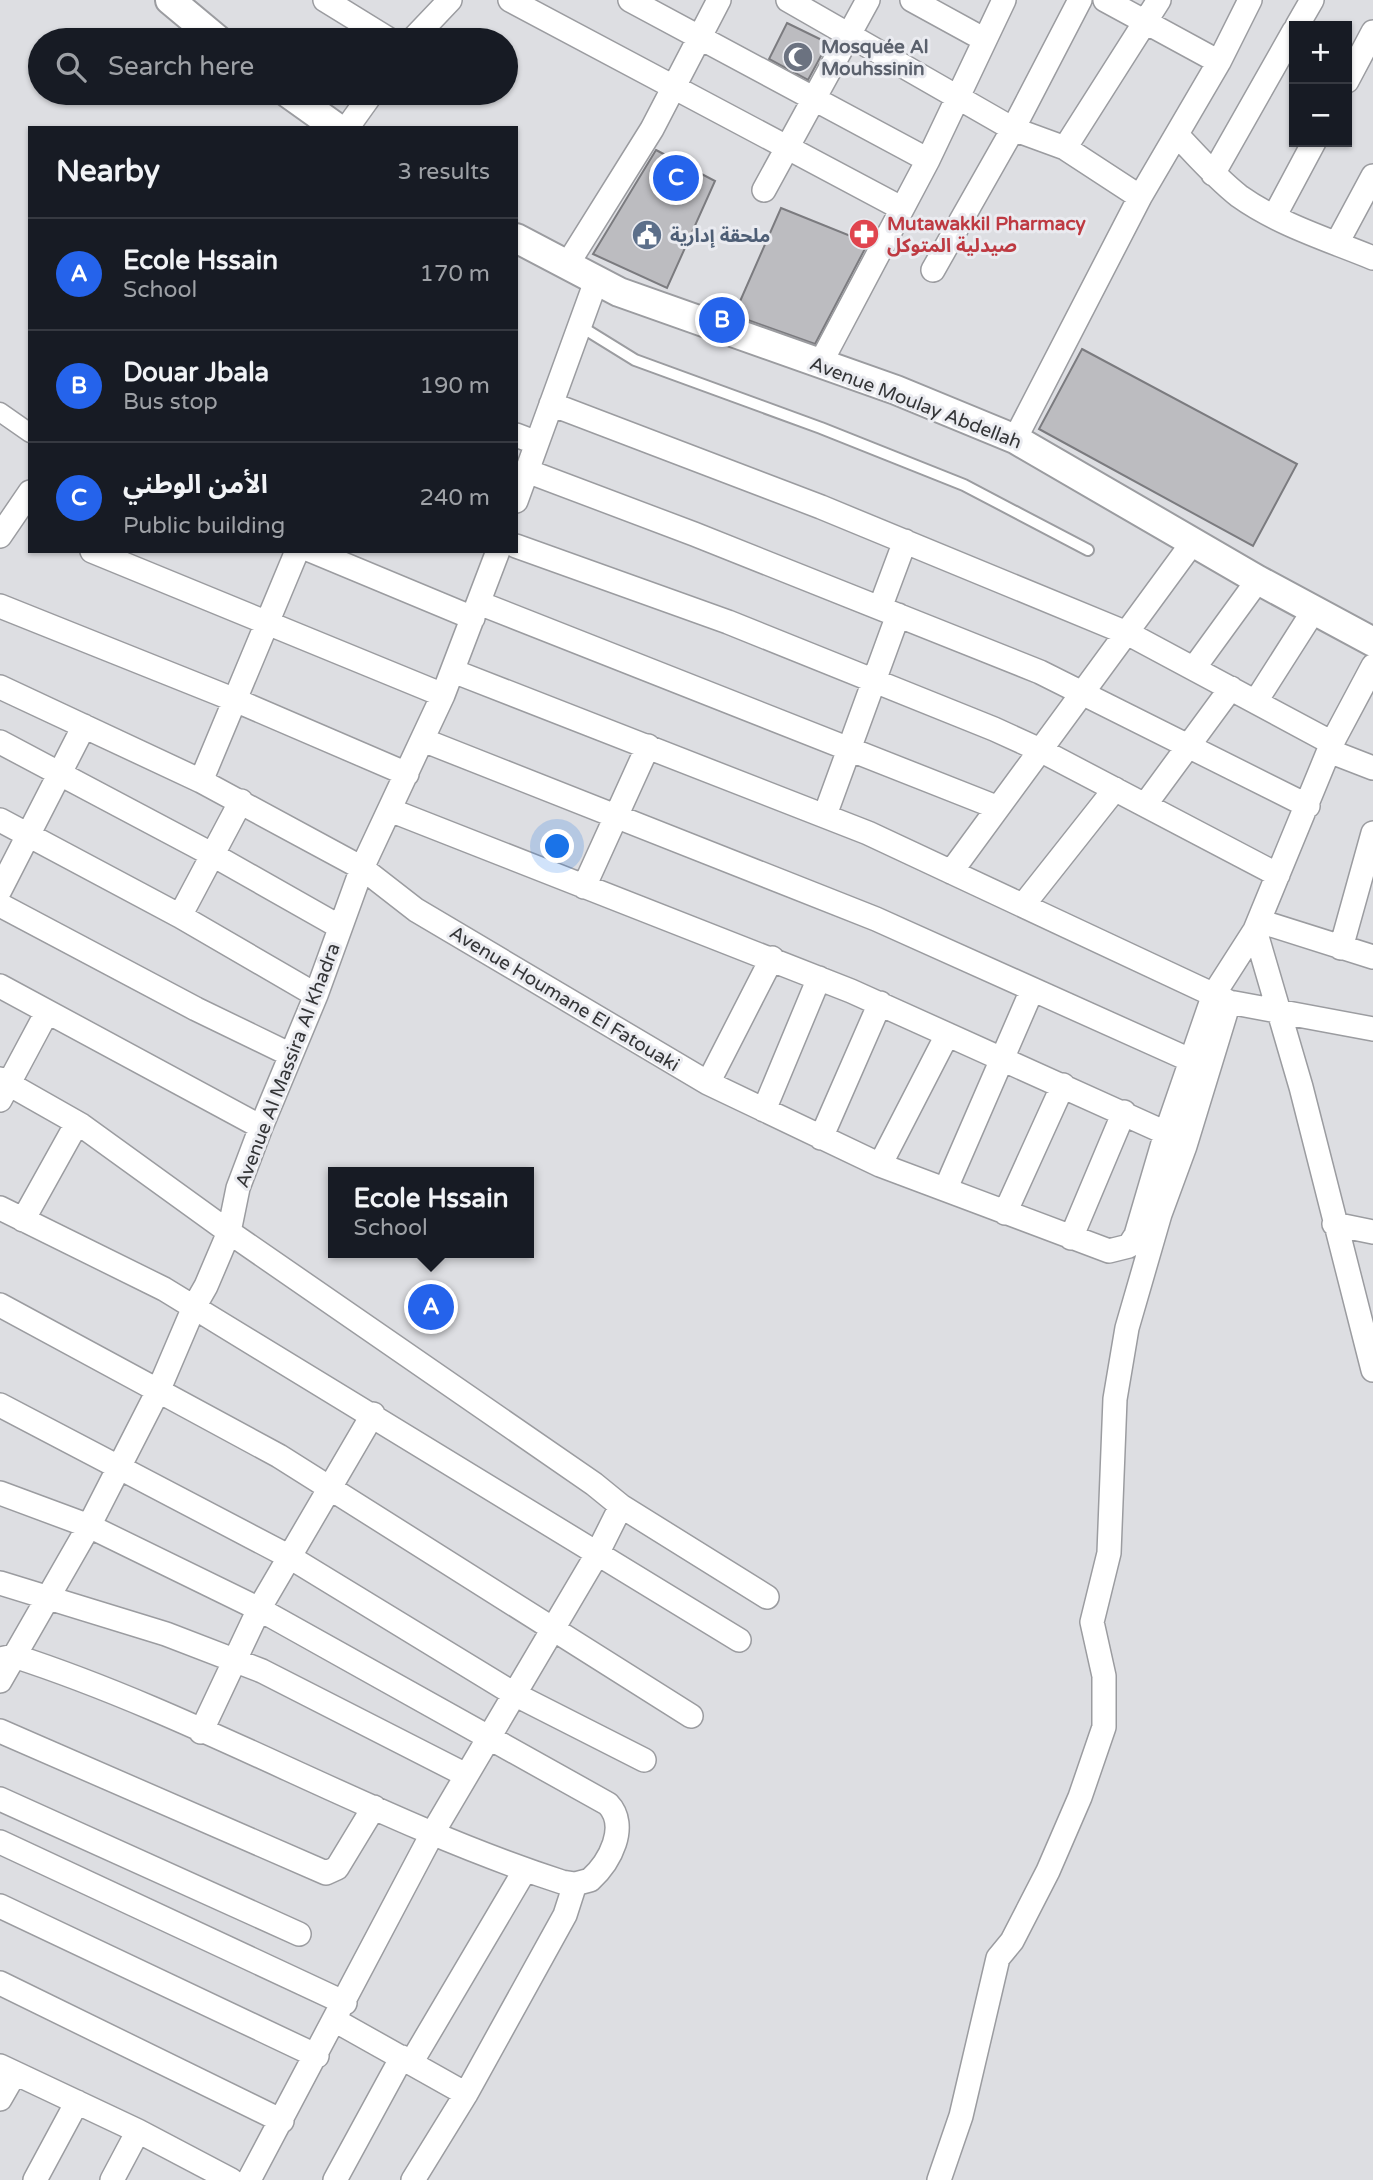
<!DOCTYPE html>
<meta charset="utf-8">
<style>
body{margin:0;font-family:"Varela Round","Noto Sans Arabic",sans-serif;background:#242831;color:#f1f3f6}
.controls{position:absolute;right:21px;top:21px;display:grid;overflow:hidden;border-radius:0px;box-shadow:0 2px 5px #0004}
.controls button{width:63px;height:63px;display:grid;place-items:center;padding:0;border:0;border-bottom:2px solid #363941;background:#171b24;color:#f1f3f6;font:35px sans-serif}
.you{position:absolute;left:558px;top:847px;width:24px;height:24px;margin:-18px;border:5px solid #fff;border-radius:50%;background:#1a73e8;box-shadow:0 0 0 10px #1a73e833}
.badge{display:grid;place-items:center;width:46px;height:46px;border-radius:50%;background:#2563eb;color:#fff;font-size:23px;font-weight:700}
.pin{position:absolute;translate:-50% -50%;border:4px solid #fff;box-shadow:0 2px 7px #0006}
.popup{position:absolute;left:328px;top:1167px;width:206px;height:91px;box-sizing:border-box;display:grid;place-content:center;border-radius:0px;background:#171b24;filter:drop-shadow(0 2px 5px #0005);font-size:23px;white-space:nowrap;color:#9ea1a6}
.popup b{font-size:26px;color:#f1f3f6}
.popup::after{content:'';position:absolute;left:50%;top:100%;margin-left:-14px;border:14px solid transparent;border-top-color:#171b24}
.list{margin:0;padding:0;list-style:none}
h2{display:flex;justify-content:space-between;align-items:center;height:91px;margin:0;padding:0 28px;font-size:30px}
h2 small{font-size:23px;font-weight:400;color:#9ea1a6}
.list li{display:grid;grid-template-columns:46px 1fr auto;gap:21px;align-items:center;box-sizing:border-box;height:112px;padding:0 28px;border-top:2px solid #363941}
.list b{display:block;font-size:26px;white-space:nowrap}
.list p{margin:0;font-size:23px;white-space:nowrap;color:#9ea1a6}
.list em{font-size:23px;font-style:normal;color:#9ea1a6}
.icon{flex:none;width:38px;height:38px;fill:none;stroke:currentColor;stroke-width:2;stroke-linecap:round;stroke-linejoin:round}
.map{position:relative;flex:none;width:1373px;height:2180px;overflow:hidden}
.search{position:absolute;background:#171b24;box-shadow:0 2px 5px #0004;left:28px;top:28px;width:490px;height:77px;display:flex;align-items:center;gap:18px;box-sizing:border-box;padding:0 24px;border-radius:38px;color:#9ea1a6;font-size:26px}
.panel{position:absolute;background:#171b24;box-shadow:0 2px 5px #0004;left:28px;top:126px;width:490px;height:427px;border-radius:0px}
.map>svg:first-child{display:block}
.building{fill:#bcbcc0;stroke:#7b7b7f;stroke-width:2}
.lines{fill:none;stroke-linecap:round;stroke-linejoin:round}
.service-casing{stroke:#9b9ca0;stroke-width:14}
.pedestrian-casing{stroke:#9b9ca0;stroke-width:21}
.minor-casing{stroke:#9b9ca0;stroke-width:26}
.tertiary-casing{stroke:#9b9ca0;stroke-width:32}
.service{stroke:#fff;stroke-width:10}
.pedestrian{stroke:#fff;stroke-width:18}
.minor{stroke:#fff;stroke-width:23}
.tertiary{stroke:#fff;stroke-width:28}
.labels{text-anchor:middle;stroke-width:6;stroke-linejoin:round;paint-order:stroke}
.worship-label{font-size:19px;font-weight:bold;fill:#5b616d;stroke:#eaebf0;text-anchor:start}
.health-label{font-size:19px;font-weight:bold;fill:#be3a42;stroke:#eaebf0;text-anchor:start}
.service-label{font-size:19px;font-weight:bold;fill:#4e5e75;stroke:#eaebf0;text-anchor:start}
.street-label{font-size:19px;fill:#343537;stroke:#eaebf0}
</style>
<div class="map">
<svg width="1373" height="2180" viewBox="0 0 1373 2180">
<rect width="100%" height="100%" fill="#dddee2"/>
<!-- building -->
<path class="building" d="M787 23 828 43 808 80 769 59Z
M656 150 715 181 667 288 593 254Z
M781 208 868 243 815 344 734 315Z
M1082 349 1297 464 1253 546 1039 429Z"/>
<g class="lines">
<!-- service casing -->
<g class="service-casing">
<path id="service" d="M580 326 635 360 821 428 964 485 1088 550"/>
</g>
<!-- pedestrian casing -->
<g class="pedestrian-casing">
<path id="pedestrian" d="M0 412 30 433"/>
</g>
<!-- minor casing -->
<g class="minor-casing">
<path id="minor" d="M325 0 390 40
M510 0 901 208
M630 0 928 160
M788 0 1013 129 1065 148 1140 197
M912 0 985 40
M1105 0 1219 62
M1297 26 1312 0
M412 40 450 0
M1347 81 1373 32
M347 128 372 93
M1177 135C1197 156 1216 178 1239 196 1278 224 1329 240 1373 258
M1065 148 1159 0
M1213 174 1294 31
M764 190 868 0
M1275 215 1314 142
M1337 243 1373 176
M567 265 652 129 719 0
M933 270 1013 129 1080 0
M820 364 928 160 1004 0
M551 404 821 507 1129 634 1332 743
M516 435 537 443
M1015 439 1140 197 1219 62 1250 0
M527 471 694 534 1040 672 1308 806
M516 501 596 281
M0 536 30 492
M516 546 728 622 994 729 1040 750 1278 875
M92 551 443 695
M312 551 473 618
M479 603 996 807
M0 606 235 700 407 774
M880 608 905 541
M1194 668 1258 580
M453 671 868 833 1229 1002 1373 1029
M0 687 201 781 362 868 416 910 708 1083 880 1165 1109 1251 1129 1246 1136 1235 1166 1133 1214 994 1255 930 1332 743 1373 666
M1256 701 1314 610
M423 740 876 919 1190 1060
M0 742 213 855 340 927
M1329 751 1373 768
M201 781 297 551
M1145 805 1231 688
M390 810 851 991 1166 1133
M825 815 898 615
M0 820 180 916 316 995
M951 872 1193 542
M584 887 648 746
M0 890 84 726
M1024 904 1115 789
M0 905 196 1009 291 1055
M180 916 241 801
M1259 921 1373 957
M1255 930 1301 1087 1373 1370
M1341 948 1373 833
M0 986 261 1127
M0 1079 81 1125 229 1232 594 1484 621 1506 596 1556 432 1834 249 2180
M708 1083 772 958
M0 1100 47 1012
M764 1110 819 978
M821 1138 880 1003
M880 1165 947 1035
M946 1188 1032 990
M0 1208 164 1289 739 1640
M1005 1213 1063 1085
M23 1220 77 1123
M1334 1224 1373 1232
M1071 1238 1124 1112
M0 1305 279 1456 691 1716
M0 1405 288 1556 514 1694 644 1760
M0 1493 89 1526 259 1609 608 1804C629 1826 610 1862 590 1880L575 1884 562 1882C374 1821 202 1717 14 1656L0 1659
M621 1506 767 1597
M0 1583 166 1634 262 1671 466 1775
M0 1681 89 1526 159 1389 194 1307 206 1286 229 1232 238 1188 261 1127 316 995 362 868 443 695 498 551
M0 1731 326 1873 337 1868 374 1807
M201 1732 259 1609 373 1414
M0 1799 299 1934
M0 1842 345 2003
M0 1906 317 2056
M0 1983 282 2121
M336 2021 466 2094
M411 2063 525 1870
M0 2066 138 2131 231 2180
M0 2099 15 2073
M35 2180 77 2102
M112 2180 138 2131
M335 2180 402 2057
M413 2180 466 2094 565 1915 575 1884
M939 2180 961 2116 998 1958 1012 1941 1048 1871 1080 1797 1104 1727V1676L1092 1622 1109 1553 1115 1399 1127 1328 1160 1214 1185 1146 1229 1002"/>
</g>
<!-- tertiary casing -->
<g class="tertiary-casing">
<path id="tertiary" d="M170 0 218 40
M288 93 337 128
M516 238 619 292 896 390 1015 439 1258 580 1373 642"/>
</g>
<!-- service -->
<use href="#service" class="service"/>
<!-- pedestrian -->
<use href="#pedestrian" class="pedestrian"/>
<!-- minor -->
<use href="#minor" class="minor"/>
<!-- tertiary -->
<use href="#tertiary" class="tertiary"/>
</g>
<!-- icons -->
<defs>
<g id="mosque-disc" transform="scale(1.575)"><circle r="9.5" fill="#6b7280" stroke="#eaebf0"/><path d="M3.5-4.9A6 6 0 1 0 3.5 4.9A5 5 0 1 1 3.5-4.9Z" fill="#fff"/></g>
<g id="pharmacy-disc" transform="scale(1.575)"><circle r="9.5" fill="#e0444e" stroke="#eaebf0"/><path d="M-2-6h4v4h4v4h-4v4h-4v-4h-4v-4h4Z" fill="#fff"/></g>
<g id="civic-disc" transform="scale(1.575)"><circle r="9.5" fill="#5c6f8a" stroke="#eaebf0"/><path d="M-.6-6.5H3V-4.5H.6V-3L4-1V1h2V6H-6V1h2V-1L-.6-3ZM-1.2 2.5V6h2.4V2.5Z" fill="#fff"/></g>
</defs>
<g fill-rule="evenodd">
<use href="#mosque-disc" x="798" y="57"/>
<use href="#pharmacy-disc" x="864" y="234"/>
<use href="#civic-disc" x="647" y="235"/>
</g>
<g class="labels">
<!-- worship labels -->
<g class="worship-label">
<text x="821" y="53">Mosquée Al<tspan x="821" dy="22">Mouhssinin</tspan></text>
</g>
<!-- health labels -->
<g class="health-label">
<text x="887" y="230">Mutawakkil Pharmacy<tspan x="887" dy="22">صيدلية المتوكل</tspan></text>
</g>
<!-- service labels -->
<g class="service-label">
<text x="670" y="242">ملحقة إدارية</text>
</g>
<!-- street labels -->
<g class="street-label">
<text transform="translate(916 402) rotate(21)" y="7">Avenue Moulay Abdellah</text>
<text transform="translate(565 998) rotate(31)" y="7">Avenue Houmane El Fatouaki</text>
<text transform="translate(287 1065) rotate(-69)" y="7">Avenue Al Massira Al Khadra</text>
</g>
</g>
</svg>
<div class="controls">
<button>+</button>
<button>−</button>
</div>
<div class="you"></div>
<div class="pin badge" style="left:431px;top:1307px">A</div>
<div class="popup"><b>Ecole Hssain</b>School</div>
<div class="pin badge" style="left:722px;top:320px">B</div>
<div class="pin badge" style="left:676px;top:178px">C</div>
<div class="search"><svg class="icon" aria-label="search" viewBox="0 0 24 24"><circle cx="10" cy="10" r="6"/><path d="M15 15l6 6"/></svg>Search here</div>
<section class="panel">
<h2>Nearby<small>3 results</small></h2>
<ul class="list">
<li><span class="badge">A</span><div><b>Ecole Hssain</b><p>School</p></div><em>170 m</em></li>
<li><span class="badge">B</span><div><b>Douar Jbala</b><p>Bus stop</p></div><em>190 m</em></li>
<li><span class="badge">C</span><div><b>الأمن الوطني</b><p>Public building</p></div><em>240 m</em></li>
</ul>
</section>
</div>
